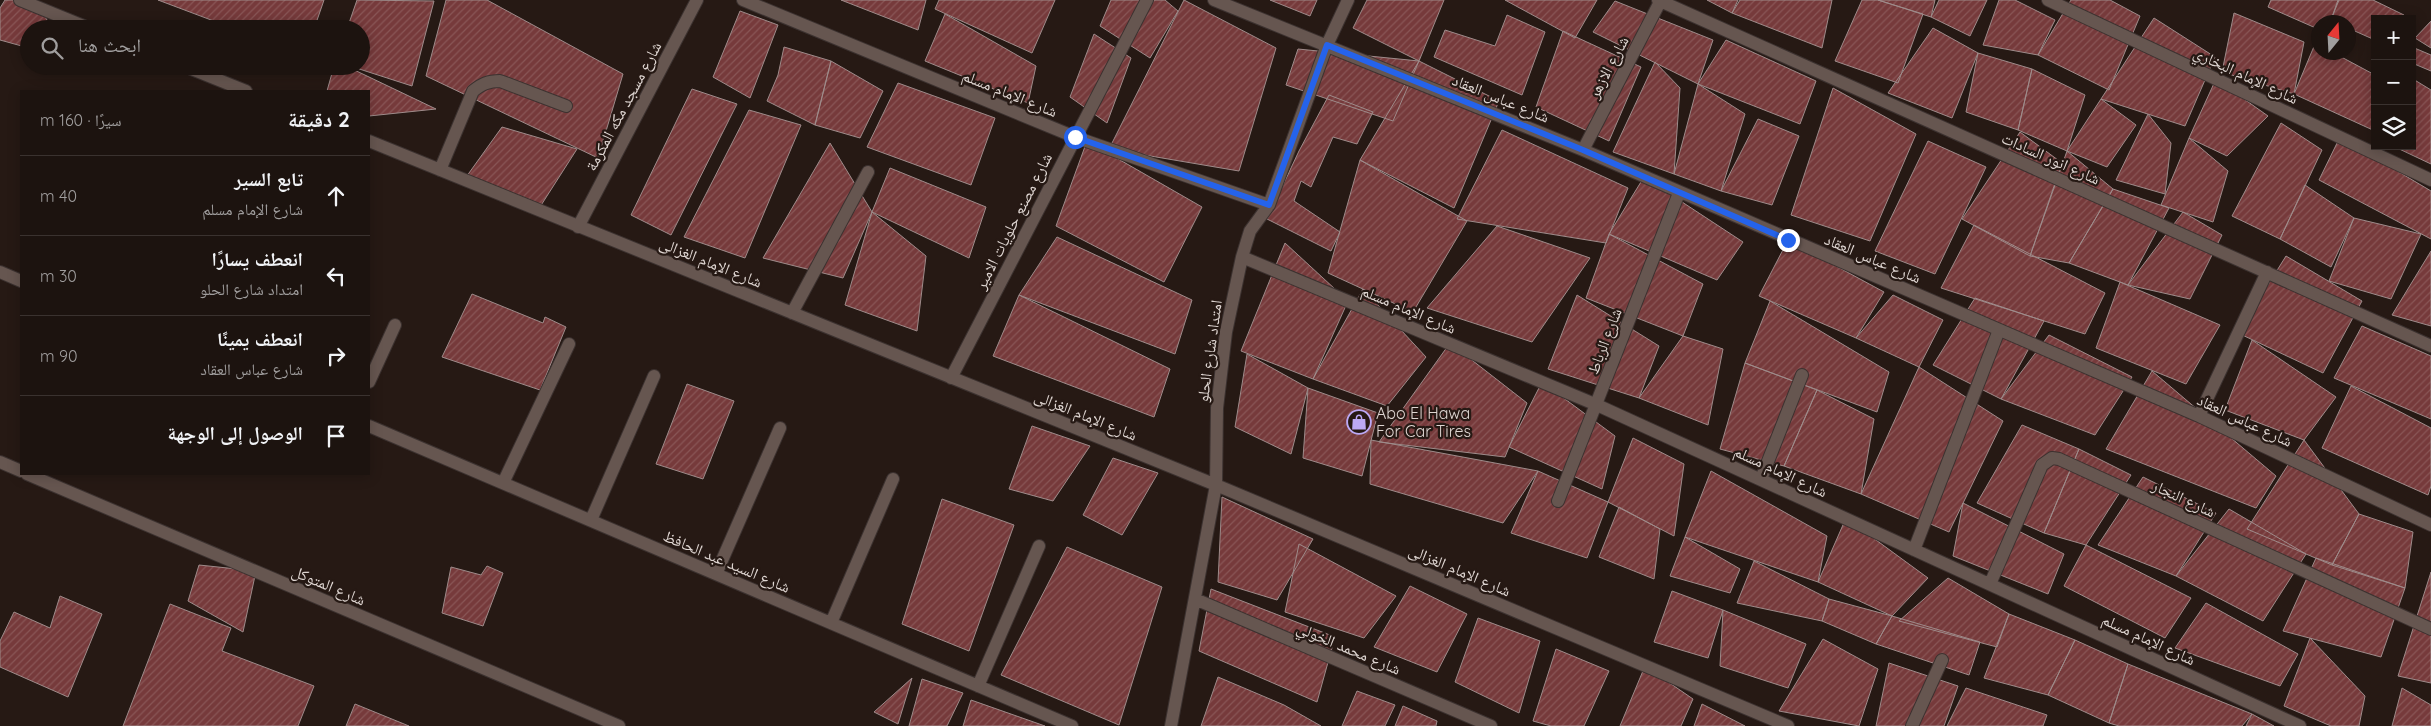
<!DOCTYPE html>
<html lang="ar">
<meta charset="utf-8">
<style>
body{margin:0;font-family:Quicksand,"Noto Naskh Arabic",sans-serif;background:#29201d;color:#f1f3f6;direction:rtl}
.controls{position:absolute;right:15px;top:15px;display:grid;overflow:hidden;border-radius:0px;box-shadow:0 2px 12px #0003}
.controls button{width:45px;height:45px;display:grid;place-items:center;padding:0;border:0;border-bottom:1px solid #3a322f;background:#1c130f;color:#f1f3f6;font:25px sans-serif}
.compass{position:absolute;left:2311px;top:15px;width:45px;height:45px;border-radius:50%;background:#1c130f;box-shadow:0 2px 12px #0003;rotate:18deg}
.stop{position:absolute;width:15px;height:15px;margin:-11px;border:4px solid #2563eb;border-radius:50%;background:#fff}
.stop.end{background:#2563eb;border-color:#fff;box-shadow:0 1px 5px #0008}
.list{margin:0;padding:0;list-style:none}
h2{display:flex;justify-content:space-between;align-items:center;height:65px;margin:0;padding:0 20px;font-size:21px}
h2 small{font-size:16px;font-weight:400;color:#a09e9e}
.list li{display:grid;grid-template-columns:32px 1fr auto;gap:15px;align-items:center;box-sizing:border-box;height:80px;padding:0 20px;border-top:1px solid #3a322f}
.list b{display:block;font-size:19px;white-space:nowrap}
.list p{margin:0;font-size:16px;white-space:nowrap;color:#a09e9e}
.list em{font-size:16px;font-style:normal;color:#a09e9e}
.icon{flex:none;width:28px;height:28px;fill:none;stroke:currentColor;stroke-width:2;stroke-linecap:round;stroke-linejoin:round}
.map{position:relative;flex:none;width:2431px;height:726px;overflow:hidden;direction:ltr}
.search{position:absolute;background:#1c130f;box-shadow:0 2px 12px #0003;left:20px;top:20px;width:350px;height:55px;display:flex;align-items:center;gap:12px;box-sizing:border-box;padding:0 18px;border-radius:28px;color:#a09e9e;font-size:19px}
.panel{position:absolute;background:#1c130f;box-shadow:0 2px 12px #0003;left:20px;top:90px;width:350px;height:385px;border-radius:0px;direction:rtl}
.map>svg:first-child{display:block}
.building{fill:url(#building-hatch);stroke:#9e8b8a}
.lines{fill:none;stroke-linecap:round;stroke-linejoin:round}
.minor-casing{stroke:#3c3230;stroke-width:14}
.minor{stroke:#665650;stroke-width:12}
.route{stroke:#2563eb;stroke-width:6}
.labels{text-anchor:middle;stroke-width:4.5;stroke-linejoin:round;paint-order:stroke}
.street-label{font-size:16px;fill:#ded5d1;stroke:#261914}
.poi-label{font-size:16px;fill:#ded5d1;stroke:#261914;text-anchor:start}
</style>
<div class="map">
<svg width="2431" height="726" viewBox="0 0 2431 726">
<defs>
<pattern id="building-hatch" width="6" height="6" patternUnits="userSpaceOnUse" patternTransform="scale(1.25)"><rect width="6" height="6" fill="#763a3b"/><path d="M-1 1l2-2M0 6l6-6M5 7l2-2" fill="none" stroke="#895656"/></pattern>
</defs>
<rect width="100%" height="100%" fill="#261914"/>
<!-- building -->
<path class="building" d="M5 0H34L51 26 50 29H29V48L0 40V8Z
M158 0H324L314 29H235Z
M357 0 434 1 412 86 350 66H361V29H347Z
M446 0H487L623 74 598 158 426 76Z
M841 0H926L918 30Z
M939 0H1055L1032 53 935 9Z
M1111 0H1165L1178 11 1150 58 1100 26Z
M1184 0 1276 48 1239 171 1109 149Z
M1270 0H1317L1310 16Z
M1367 0H1444L1419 61 1353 28Z
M1505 0H1597L1575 38Z
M1707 0H1738L1732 13Z
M1740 0H1832L1822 48 1732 13Z
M1862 0H1878L1923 14 1898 83 1835 61Z
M1878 0H1935L1931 17Z
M1939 0H1987L1970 36 1931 17Z
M1999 0H2015L2055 20 2038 55 1983 45Z
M2071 0H2110L2140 16 2109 90 2038 55Z
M2271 0H2339L2330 22H2318V29L2268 7Z
M2338 0H2373L2404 15 2400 19H2375V40L2348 28V22H2337L2331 20Z
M1615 1 1713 40 1698 84 1593 32Z
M740 11 778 25 750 98 713 77Z
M2234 13 2304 42 2294 94 2222 72Z
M945 14 1036 66 1028 103 925 61Z
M1507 15 1545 32 1522 95 1434 57 1445 30 1495 46Z
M2154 18 2215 57 2185 126 2101 99Z
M2431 21V48L2415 38Z
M1933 28 1978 53 1952 118 1888 93Z
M1563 31 1641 67 1609 141 1536 107Z
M1094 34 1131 58 1107 123 1070 97Z
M1726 40 1816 81 1800 124 1698 84Z
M2315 44 2318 46V52H2332L2375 75V131L2294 94Z
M784 47 831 61 815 125 767 101 778 75Z
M2412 47 2431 55V71L2412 63Z
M1298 49 1419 61 1393 121 1286 85Z
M1978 53 2032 69 2018 130 1966 112Z
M831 61 883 91 860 138 815 125Z
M1419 61 1499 101 1454 208 1360 160Z
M1655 62 1680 88 1674 174 1613 152Z
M334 66H346L436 109 369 116V91H327Z
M2032 69 2085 95 2067 151 2018 130Z
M2216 79 2268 116 2227 156 2189 138Z
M2413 79 2431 90V164L2395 147 2412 146Z
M898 83 995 118 971 185 867 147Z
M1698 84 1745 114 1721 191 1674 174Z
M1833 88 1916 134 1870 241 1791 215Z
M692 89 737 104 671 235 631 215Z
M1329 95 1373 112 1357 144 1333 137 1311 187 1301 181 1294 201 1340 232 1331 251 1267 219 1299 151Z
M2101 99 2136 125 2107 167 2067 151Z
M749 110 801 125 745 258 684 237Z
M2148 114 2171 143 2165 194 2116 180Z
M1758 119 1799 136 1772 205 1721 191Z
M2281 123 2322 150 2280 239 2232 216Z
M502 127 577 149 538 210 464 180Z
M1502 130 1628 188 1606 243 1457 219Z
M2020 132 2062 163 2030 256 1962 219Z
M2340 137 2431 191V239L2319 180Z
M2189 138 2228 171 2213 222 2161 205Z
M1087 141 1202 207 1164 282 1056 226Z
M1928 141 1986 167 1935 274 1875 251Z
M830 143 872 212 843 278 763 258Z
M2067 151 2113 189 2069 263 2030 256Z
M1360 160 1467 221 1413 312 1328 273Z
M890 168 986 207 969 258 872 212Z
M1644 177 1743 242 1717 280 1609 234Z
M2305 185 2354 218 2331 267 2280 239Z
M2113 189 2169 208 2128 285 2069 263Z
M872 212 926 256 917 331 845 305Z
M2183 212 2222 235 2190 299 2128 285Z
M2354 218 2421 234 2391 299 2329 281Z
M1974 225 2105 293 2085 334 1941 288Z
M1497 226 1590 258 1532 342 1427 308Z
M1609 234 1703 284 1683 336 1586 298Z
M1057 237 1192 300 1175 354 1019 295Z
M1788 240 1884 292 1856 338 1759 296Z
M1285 243 1348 301 1313 379 1241 351Z
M2431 251V326L2392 315Z
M2286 256 2362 301 2323 373 2238 333Z
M2120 282 2220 325 2186 384 2096 348Z
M1363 289 1426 357 1387 406 1313 379Z
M472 294 543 323 545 317 566 327 540 390 442 357Z
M1019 295 1170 369 1154 417 993 356Z
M1577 295 1659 346 1639 398 1548 369Z
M1893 295 1943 320 1919 367 1856 338Z
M1975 298 2044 321 2001 399 1933 365Z
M1770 301 1889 372 1877 412 1745 363Z
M2362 326 2431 356V419L2334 378Z
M2049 335 2132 377 2095 435 2001 399Z
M1683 336 1723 349 1708 425 1639 398Z
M2252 340 2336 397 2304 440 2225 410Z
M1450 343 1527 403 1505 457 1379 442Z
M1247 354 1308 388 1291 454 1235 427Z
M1745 363 1817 390 1784 466 1720 449Z
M1919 367 2003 421 1949 532 1861 494Z
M2152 371 2276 476 2256 508 2106 449Z
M1542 382 1615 436 1602 489 1509 447Z
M687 384 734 401 703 479 656 464Z
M2351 386 2431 428V486L2428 495 2322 448Z
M1308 388 1378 413 1362 476 1303 458Z
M1817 390 1874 419 1861 494 1784 466Z
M2022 425 2079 449 2044 533 1977 503Z
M1032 426 1090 446 1053 501 1009 489Z
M1633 438 1684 464 1674 536 1608 502Z
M1371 440 1538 471 1503 523 1370 484Z
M2304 440 2359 514 2332 565 2247 529Z
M2079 449 2131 475 2086 545 2044 533Z
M1113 458 1158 473 1122 535 1083 515Z
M1538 471 1608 502 1587 558 1511 533Z
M1711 471 1827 536 1818 582 1685 537Z
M2143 477 2216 513 2176 576 2098 545Z
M1222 497 1313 539 1277 600 1218 582Z
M942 499 1014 525 969 651 902 624Z
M1963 503 2064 554 2048 594 1953 556Z
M1619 507 1660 529 1654 579 1599 557Z
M2229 509 2306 554 2263 621 2176 576Z
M2359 514 2413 532 2405 588 2332 565Z
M1846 518 1928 578 1892 616 1818 582Z
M1685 537 1740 569 1730 593 1670 576Z
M1299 544 1396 596 1364 638 1285 612Z
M2086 545 2191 598 2165 638 2064 586Z
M1067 547 1162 587 1119 725 1001 675Z
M2316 558 2405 588 2381 657 2283 631Z
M1754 561 1829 599 1822 621 1737 603Z
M199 565 256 571 243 632 188 601Z
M487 566 503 573 483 626 442 613 451 567 481 575Z
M2431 572V683L2398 676Z
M1948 578 2009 614 1997 647 1899 621Z
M1410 586 1467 614 1437 672 1374 647Z
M1211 589 1335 637 1317 702 1199 651Z
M1672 591 1723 610 1708 658 1654 642Z
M60 596 102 614 68 697 0 667V641L14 612 50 628Z
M1829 599 1892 616 1876 644 1822 621Z
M2206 603 2298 654 2280 686 2175 648Z
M170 604 231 628 222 651 314 686 298 726H123Z
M1723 610 1806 644 1788 688 1720 666Z
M2009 614 2075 640 2048 695 1984 678Z
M1892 616 1980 642 1969 675 1876 644Z
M1478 618 1540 641 1519 713 1455 682Z
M2310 638 2365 696 2359 726H2331L2284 706Z
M1823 639 1878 669 1859 726 1779 711Z
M2075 640 2128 664 2109 723 2048 695Z
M1556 649 1609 671 1584 726H1551L1533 721Z
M1889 663 1958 686 1944 726H1876Z
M2128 664 2252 714 2242 726H2119L2109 723Z
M1645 666 1693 699 1681 726H1620Z
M1218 677 1284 705 1321 726H1201Z
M912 678 898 724 874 712Z
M922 679 963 693 947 726H909Z
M1966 688 2047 715 2043 726H1947Z
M2402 688 2431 705V726H2392Z
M1357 691 1395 705 1385 726H1342Z
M971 700 1045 726H963Z
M355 704 409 726H346Z
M1702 704 1745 726H1694Z
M1403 706 1437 721 1436 726H1395Z
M2252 714 2274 726H2246Z"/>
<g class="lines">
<!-- minor casing -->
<g class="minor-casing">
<path id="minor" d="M20 0 91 29
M743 0 1075 137 1269 205
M1214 0 1583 150 2199 416 2431 525
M1658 0 2431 346
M2048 0 2431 180
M184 66 246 91
M369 141 1216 485 1788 726
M1583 150 1661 0
M440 170 473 91C482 84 488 81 500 81L566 106
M578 227 697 0
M1242 257 1597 405 2300 726
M0 272 21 281
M792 313 868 172
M951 378 1147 0
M369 382 395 325
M2199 416 2267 272
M369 426 1072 726
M0 462 21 471
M27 474 619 726
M1761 479 1802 375
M503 483 569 344
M1558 501 1679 193
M591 520 654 376
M1914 550 1999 330
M716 574 780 428
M1990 584 2042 465 2052 458 2059 459 2431 629
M1195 599 1491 726
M831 623 893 479
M978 686 1039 546
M1171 726 1216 485 1217 408 1226 332 1242 257 1250 231 1269 205 1327 45 1348 0
M1912 726 1942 660"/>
</g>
<!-- minor -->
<use href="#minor" class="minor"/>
</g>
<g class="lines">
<!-- route -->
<path class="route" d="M1075 137 1269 205 1327 45 1583 150 1788 240"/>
</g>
<!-- icons -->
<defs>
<g id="shop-ring" transform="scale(1.25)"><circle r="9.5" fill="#261914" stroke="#bca9f5" stroke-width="1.5"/><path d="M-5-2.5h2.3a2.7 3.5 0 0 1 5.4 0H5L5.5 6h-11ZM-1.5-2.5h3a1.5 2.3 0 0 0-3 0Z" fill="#bca9f5"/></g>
</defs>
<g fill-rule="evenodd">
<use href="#shop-ring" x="1359" y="422"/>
</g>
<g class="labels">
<!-- street labels -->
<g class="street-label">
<text transform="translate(1608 67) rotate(-62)" y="6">شارع الازهر</text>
<text transform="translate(2246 75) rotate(25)" y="6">شارع الإمام البخاري</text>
<text transform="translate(1010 93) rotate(22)" y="6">شارع الإمام مسلم</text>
<text transform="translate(1501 98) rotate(22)" y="6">شارع عباس العقاد</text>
<text transform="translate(623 106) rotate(-62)" y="6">شارع مسجد مكه المكرمة</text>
<text transform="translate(2051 158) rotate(24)" y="6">شارع انور السادات</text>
<text transform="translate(1013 221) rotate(-63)" y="6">شارع مصنع حلويات الامير</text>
<text transform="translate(1873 258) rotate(23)" y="6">شارع عباس العقاد</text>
<text transform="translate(711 262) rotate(22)" y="6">شارع الإمام الغزالى</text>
<text transform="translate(1409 309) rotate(23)" y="6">شارع الإمام مسلم</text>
<text transform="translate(1604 341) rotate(-69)" y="6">شارع الرباط</text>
<text transform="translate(1209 351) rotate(-82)" y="6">امتداد شارع الحلو</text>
<text transform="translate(1086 415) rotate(22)" y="6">شارع الإمام الغزالى</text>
<text transform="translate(2245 420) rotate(25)" y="6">شارع عباس العقاد</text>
<text transform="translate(1781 471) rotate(25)" y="6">شارع الإمام مسلم</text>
<text transform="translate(2184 498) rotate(25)" y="6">شارع النجار</text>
<text transform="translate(727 561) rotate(23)" y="6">شارع السيد عبد الحافظ</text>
<text transform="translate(1460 570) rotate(23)" y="6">شارع الإمام الغزالى</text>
<text transform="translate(329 585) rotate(23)" y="6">شارع المتوكل</text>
<text transform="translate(2149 639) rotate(25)" y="6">شارع الإمام مسلم</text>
<text transform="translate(1349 648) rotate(23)" y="6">شارع محمد الخولي</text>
</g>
<!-- poi labels -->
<g class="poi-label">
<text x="1376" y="419">Abo El Hawa<tspan x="1376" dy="18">For Car Tires</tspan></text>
</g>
</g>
</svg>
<div class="controls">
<button>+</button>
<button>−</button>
<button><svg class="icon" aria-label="layers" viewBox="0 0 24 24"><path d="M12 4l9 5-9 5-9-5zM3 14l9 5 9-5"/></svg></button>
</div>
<svg class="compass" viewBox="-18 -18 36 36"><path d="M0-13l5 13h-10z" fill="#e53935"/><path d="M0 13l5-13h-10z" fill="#a09e9e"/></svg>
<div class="stop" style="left:1075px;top:137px"></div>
<div class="stop end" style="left:1788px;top:240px"></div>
<div class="search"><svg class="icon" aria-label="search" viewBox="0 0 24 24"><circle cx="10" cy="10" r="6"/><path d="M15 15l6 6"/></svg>ابحث هنا</div>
<section class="panel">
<h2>2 دقيقة<small>سيرًا · 160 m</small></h2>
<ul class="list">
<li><svg class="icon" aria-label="ahead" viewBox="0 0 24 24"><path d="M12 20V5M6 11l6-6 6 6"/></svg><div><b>تابع السير</b><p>شارع الإمام مسلم</p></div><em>40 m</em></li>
<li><svg class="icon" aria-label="left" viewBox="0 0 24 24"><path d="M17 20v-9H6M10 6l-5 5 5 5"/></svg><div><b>انعطف يسارًا</b><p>امتداد شارع الحلو</p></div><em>30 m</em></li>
<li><svg class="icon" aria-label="right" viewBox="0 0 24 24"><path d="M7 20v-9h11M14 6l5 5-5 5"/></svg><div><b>انعطف يمينًا</b><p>شارع عباس العقاد</p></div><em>90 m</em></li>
<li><svg class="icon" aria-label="arrive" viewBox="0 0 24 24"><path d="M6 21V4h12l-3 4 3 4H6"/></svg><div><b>الوصول إلى الوجهة</b></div></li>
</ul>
</section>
</div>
